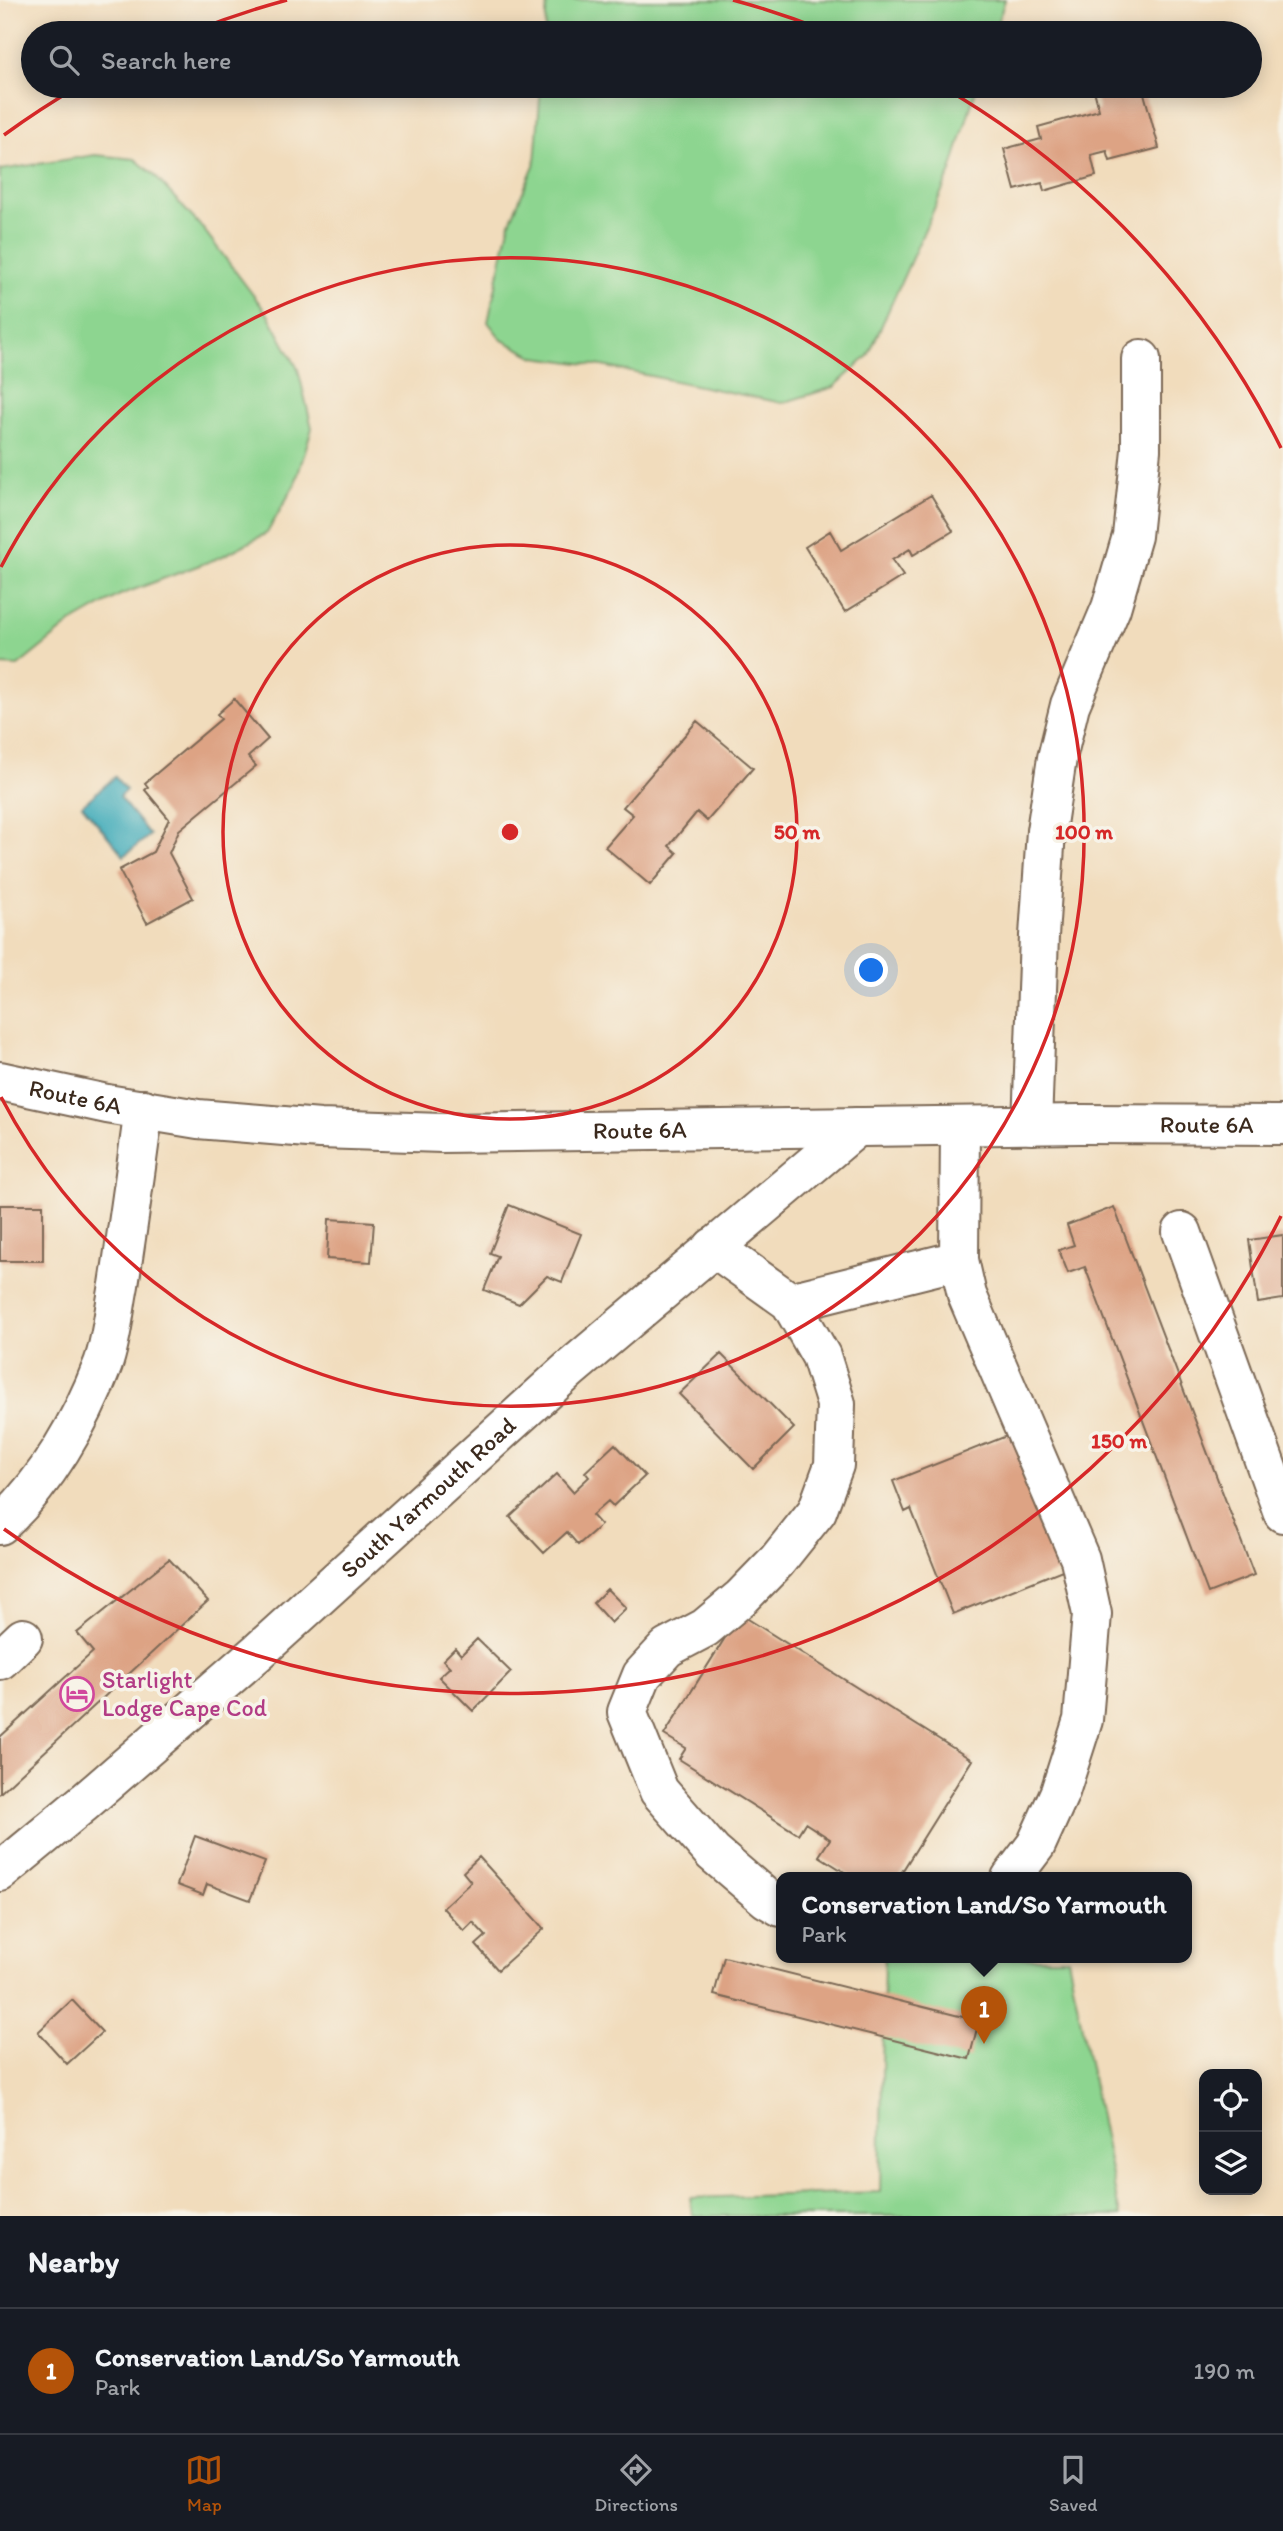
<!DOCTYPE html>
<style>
body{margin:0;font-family:Itim,sans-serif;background:#20242c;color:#f1f3f6}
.controls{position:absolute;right:21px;bottom:21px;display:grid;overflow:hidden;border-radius:14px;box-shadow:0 4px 18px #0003}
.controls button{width:63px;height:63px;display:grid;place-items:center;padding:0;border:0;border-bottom:2px solid #363941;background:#171b24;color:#f1f3f6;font:35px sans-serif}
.you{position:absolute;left:872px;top:971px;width:24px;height:24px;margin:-18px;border:5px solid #fff;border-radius:50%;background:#1a73e8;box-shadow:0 0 0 10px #1a73e833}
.badge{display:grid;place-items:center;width:46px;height:46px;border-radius:50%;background:#b45309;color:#fff;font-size:23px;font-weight:700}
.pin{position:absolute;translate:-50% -58px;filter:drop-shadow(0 2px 4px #0008)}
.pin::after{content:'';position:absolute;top:37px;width:24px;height:21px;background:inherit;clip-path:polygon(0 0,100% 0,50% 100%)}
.popup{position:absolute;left:776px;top:1872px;width:416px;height:91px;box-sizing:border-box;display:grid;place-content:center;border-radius:14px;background:#171b24;filter:drop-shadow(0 2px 5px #0005);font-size:23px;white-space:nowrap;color:#9ea1a6}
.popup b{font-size:26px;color:#f1f3f6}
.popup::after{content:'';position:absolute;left:50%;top:100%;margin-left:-14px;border:14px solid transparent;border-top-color:#171b24}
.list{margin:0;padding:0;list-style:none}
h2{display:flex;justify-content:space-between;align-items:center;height:91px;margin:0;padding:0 28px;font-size:30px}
h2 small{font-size:23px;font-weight:400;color:#9ea1a6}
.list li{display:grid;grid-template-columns:46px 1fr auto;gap:21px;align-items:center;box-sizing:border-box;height:126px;padding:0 28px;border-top:2px solid #363941}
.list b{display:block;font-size:26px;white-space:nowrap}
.list p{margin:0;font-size:23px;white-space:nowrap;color:#9ea1a6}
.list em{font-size:23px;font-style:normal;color:#9ea1a6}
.icon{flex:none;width:38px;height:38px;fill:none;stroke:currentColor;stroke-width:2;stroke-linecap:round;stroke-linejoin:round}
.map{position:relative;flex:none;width:1283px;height:2216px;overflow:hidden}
.search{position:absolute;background:#171b24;box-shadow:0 4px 18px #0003;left:21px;right:21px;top:21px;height:77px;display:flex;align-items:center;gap:18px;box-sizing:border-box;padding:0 24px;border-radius:38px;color:#9ea1a6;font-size:26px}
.sheet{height:217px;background:#171b24}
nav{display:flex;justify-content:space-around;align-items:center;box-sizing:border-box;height:98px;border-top:2px solid #363941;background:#171b24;font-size:19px;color:#9ea1a6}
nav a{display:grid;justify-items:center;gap:4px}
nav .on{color:#b45309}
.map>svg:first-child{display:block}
.green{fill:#8dd590;stroke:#648057;stroke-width:2}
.water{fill:#3aa9b8;stroke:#3a6a6b;stroke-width:2}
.building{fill:#dda384}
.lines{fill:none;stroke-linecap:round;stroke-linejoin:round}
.minor-casing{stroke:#7b6855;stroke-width:42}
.major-casing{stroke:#7b6855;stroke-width:42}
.minor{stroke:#fff;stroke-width:38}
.major{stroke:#fff;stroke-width:38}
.ring{fill:none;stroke:#d62828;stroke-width:3.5}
.labels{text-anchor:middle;stroke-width:7;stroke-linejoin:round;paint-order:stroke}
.street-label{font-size:24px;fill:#3b2a1e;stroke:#f7f3e8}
.hotel-label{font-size:24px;fill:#b23c85;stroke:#f7f3e8;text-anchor:start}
.centre{fill:#d62828;stroke:#f7f3e8;stroke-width:3.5}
.ring-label{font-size:21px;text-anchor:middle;font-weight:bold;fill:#d62828;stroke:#f7f3e8;stroke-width:7;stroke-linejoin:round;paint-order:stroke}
</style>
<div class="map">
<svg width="1283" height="2216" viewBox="0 0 1283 2216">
<rect width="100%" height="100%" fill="#f7f3e8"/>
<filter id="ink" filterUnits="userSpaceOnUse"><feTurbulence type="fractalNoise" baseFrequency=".0143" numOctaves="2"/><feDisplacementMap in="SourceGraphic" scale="14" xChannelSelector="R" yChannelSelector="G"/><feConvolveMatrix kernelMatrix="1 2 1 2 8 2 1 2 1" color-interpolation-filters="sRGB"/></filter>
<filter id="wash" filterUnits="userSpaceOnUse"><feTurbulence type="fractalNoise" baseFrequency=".00686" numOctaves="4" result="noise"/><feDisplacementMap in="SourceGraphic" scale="28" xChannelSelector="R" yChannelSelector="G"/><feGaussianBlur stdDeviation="1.57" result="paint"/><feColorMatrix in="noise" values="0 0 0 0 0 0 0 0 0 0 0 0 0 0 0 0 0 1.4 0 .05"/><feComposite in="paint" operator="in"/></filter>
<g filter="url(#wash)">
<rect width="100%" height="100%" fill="#f1dcbc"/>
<!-- green -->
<path class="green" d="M547 0H1005L994 33H545Z
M541 86H977L951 171 868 356 834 387 782 403 602 366 535 357 502 340 488 322 510 222 535 163Z
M95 155 135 159 154 175 204 230 269 316 298 369 312 428 295 484 267 533 221 557 120 595 71 623 18 666 0 665V170Z
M884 1958H1068L1120 2216H693L690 2198 880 2192Z"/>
<!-- water -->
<path class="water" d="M115 777 126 790 119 797 150 835 124 856 82 805Z"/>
<g id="blocks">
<!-- building -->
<path class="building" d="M1093 86H1142L1159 148 1110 161 1107 151 1091 155 1096 176 1044 191 1042 183 1015 190 1004 149 1041 139 1038 127 1099 110Z
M931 495 953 531 913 555 910 549 892 560 903 576 845 612 805 547 830 531 841 550Z
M234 699 268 739 248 757 256 766 179 830 169 853 193 898 147 923 119 870 153 852 169 819 145 790 148 787 145 783 221 719 217 714Z
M697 721 753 768 707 821 697 812 669 846 677 853 650 885 605 847 633 815 623 807Z
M0 1205H43V1261H0Z
M509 1205 581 1234 562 1282 547 1276 519 1304 484 1290 498 1256 490 1253Z
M1114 1207 1254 1575 1208 1593 1085 1267 1068 1273 1059 1250 1074 1245 1067 1225Z
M329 1219 374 1222 371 1262 327 1259Z
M1283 1235V1299L1258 1303 1249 1240Z
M721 1354 794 1428 753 1469 679 1394Z
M1024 1429 1070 1567 953 1614 911 1509 905 1512 893 1481Z
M615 1444 645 1476 613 1506 608 1501 592 1515 601 1525 578 1545 567 1532 544 1553 510 1517 557 1474 573 1492 589 1477 585 1472Z
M169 1559 208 1601 0 1793V1737L93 1652 77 1633Z
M607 1589 626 1608 611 1623 593 1603Z
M740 1614 972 1760 898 1878H854L819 1856 830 1839 805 1823 798 1834 679 1759 686 1748 664 1735Z
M477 1639 511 1672 473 1711 439 1677 450 1667 443 1660 455 1648 461 1655Z
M195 1836 265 1862 250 1900 207 1884 203 1895 177 1885Z
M479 1857 544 1929 498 1970 476 1945 486 1936 473 1922 464 1931 443 1908 471 1882 463 1872Z
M724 1957 979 2021 969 2059 714 1995Z
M72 2000 102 2032 67 2064 38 2032Z"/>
</g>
</g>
<g filter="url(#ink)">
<use href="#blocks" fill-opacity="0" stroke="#7b6855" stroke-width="2"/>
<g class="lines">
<!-- minor casing -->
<g class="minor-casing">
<path id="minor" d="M1032 1125 1039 936 1046 831 1057 758 1070 705 1111 608 1132 536 1141 450V359
M1182 1232 1283 1513
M713 1247 790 1302 959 1260 960 1126
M959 1260 967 1295 1080 1559 1092 1614 1083 1720 1060 1792 1036 1845 1011 1878
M0 1525C46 1483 81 1422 103 1364 112 1339 114 1310 119 1285 128 1226 136 1168 144 1109
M0 1660 23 1638
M781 1907 767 1899 713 1853 659 1791 627 1712 642 1675 667 1648 705 1628 742 1597 777 1561 817 1511 834 1465 836 1404 821 1356 790 1302"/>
</g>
<!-- major casing -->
<g class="major-casing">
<g id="major">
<path id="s1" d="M0 1081 107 1104 198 1119 320 1129 442 1133 1080 1124 1283 1125"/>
<path id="s2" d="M0 1872 86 1801 259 1651 570 1369 857 1127"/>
</g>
</g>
<!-- minor -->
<use href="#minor" class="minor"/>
<!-- major -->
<use href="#major" class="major"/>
</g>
</g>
<!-- distance rings -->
<g class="ring">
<circle cx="510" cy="832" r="287"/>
<path d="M1 567A574 574 0 1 1 1 1097"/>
<path d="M1281 1216A861 861 0 0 1 4 1529M4 135A861 861 0 0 1 79 86M194 31A861 861 0 0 1 287 0M733 0A861 861 0 0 1 826 31M941 86A861 861 0 0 1 1281 448"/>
</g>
<!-- icons -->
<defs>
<g id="hotel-ring" transform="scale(1.75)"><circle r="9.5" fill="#f7f3e8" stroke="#d1479c" stroke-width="1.5"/><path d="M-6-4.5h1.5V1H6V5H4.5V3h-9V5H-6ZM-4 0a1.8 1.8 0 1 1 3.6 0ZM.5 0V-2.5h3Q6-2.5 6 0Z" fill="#d1479c"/></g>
</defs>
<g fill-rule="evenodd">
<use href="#hotel-ring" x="77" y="1694"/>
</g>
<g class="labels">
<!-- street labels -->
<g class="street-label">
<text dy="8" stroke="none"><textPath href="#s1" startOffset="77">Route 6A</textPath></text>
<text dy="8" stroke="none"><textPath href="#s1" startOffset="1211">Route 6A</textPath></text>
<text dy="8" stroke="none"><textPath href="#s1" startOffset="644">Route 6A</textPath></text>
<text dy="8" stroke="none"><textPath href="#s2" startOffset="569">South Yarmouth Road</textPath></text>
</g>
<!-- hotel labels -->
<g class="hotel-label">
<text x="102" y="1688">Starlight<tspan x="102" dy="28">Lodge Cape Cod</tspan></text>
</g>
</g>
<circle cx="510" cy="832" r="10" class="centre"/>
<g class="ring-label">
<text x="797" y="839">50 m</text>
<text x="1084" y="839">100 m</text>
<text x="1119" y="1448">150 m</text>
</g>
</svg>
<div class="controls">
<button><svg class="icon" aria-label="locate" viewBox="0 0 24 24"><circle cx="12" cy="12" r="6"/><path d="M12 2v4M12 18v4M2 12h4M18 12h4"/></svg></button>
<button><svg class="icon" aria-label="layers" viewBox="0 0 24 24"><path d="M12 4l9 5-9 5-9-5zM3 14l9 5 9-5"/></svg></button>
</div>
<div class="you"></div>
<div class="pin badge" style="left:984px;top:2044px">1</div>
<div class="popup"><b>Conservation Land/So Yarmouth</b>Park</div>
<div class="search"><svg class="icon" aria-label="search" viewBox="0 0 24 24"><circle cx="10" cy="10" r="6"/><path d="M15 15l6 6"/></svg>Search here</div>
</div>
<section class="sheet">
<h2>Nearby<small></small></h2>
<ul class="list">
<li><span class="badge">1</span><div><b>Conservation Land/So Yarmouth</b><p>Park</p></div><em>190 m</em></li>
</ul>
</section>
<nav>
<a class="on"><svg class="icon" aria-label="map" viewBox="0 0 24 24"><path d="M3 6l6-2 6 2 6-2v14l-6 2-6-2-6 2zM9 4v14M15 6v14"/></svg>Map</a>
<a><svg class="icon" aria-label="directions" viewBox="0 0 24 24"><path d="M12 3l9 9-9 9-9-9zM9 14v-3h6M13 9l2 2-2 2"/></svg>Directions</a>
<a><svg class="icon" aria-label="saved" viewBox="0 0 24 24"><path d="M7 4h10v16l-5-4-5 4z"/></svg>Saved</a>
</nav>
